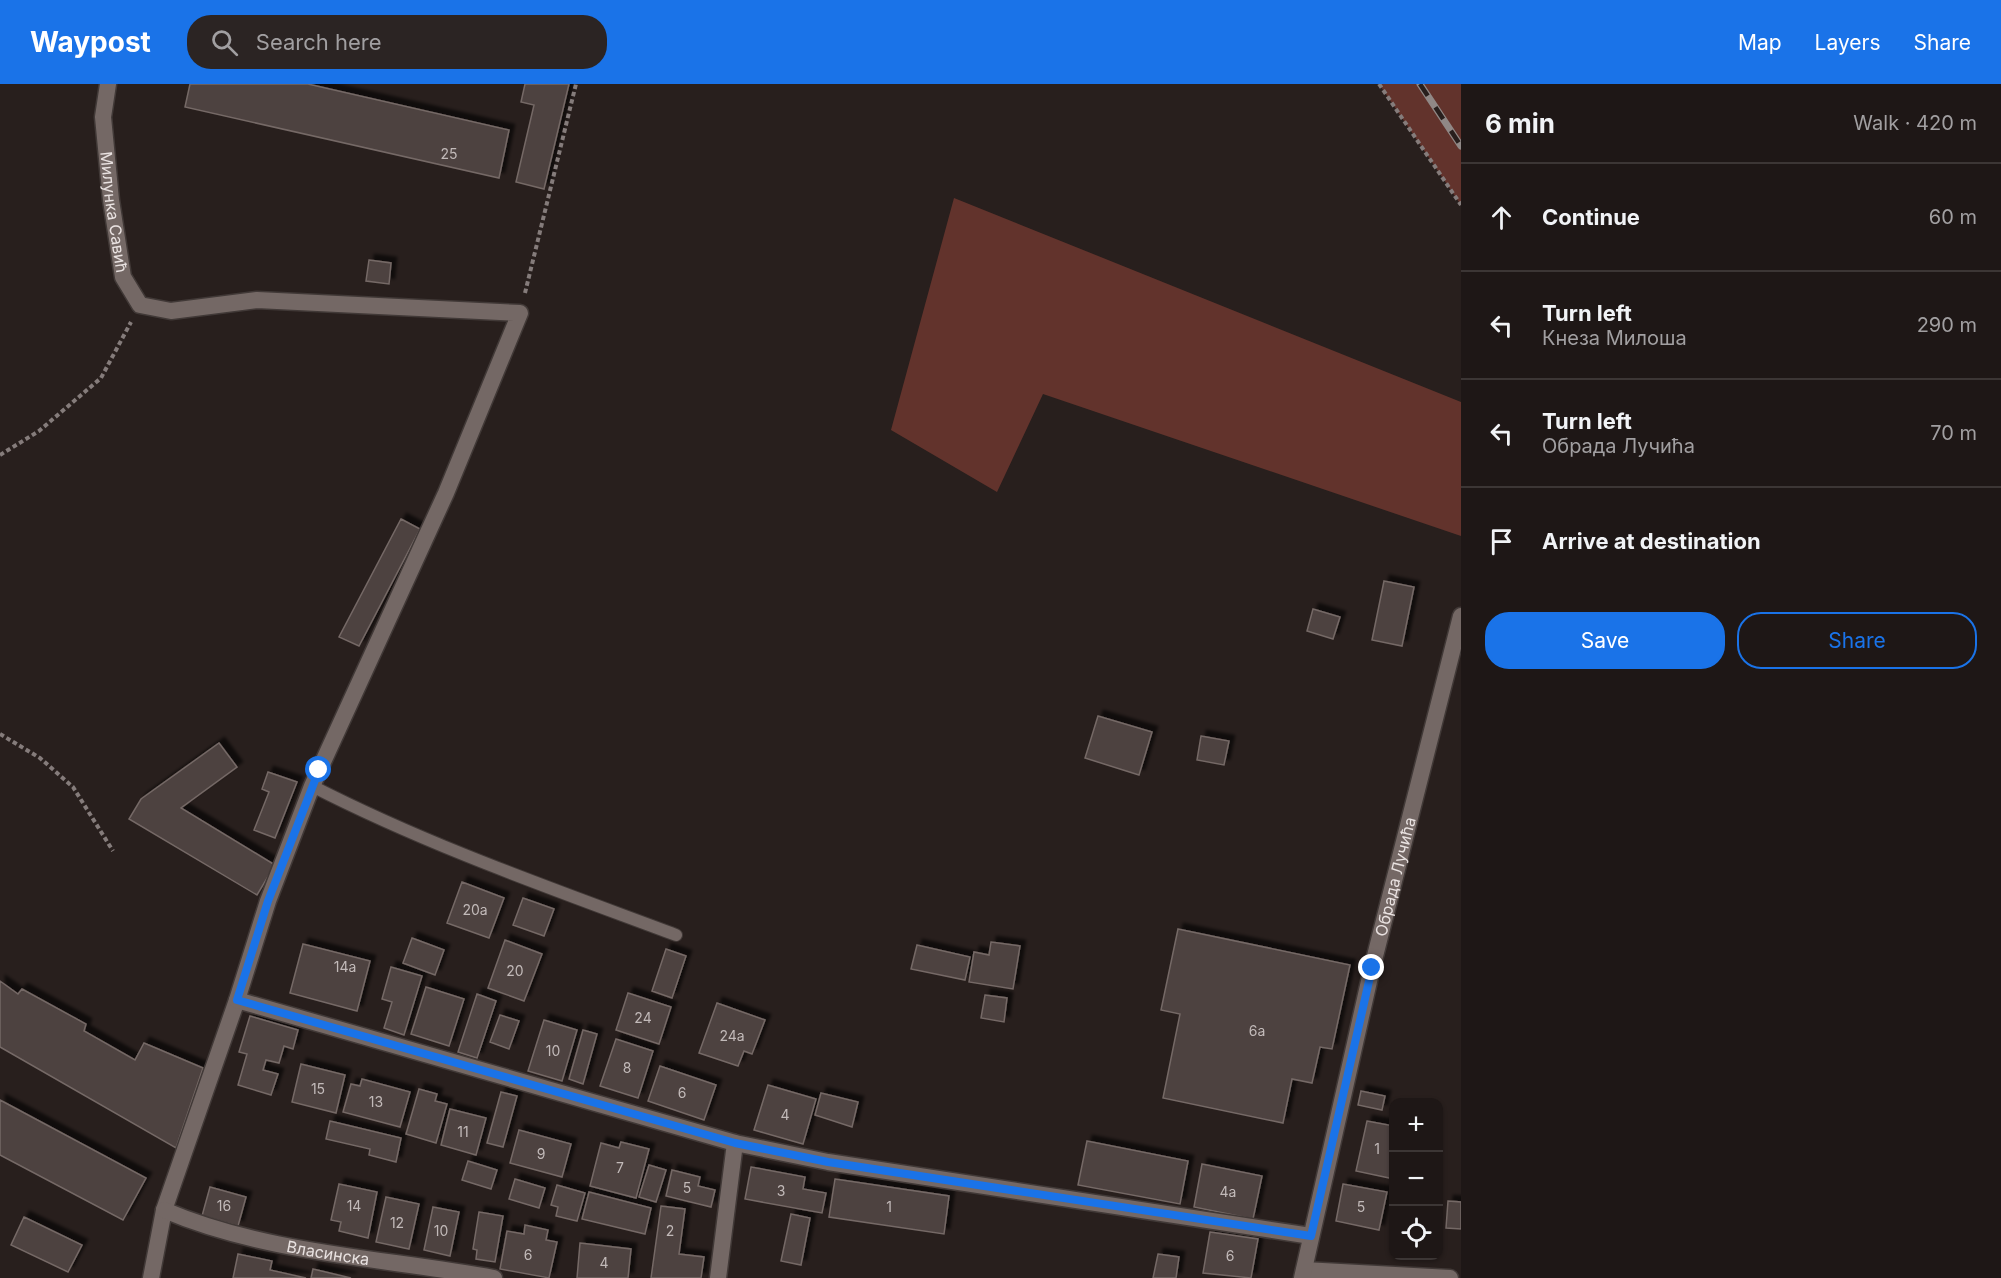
<!DOCTYPE html>
<meta charset="utf-8">
<style>
body{margin:0;font-family:Inter,sans-serif;background:#2b2423;color:#f1f3f6}
.controls{position:absolute;right:18px;bottom:18px;display:grid;overflow:hidden;border-radius:12px;box-shadow:0 2px 4px #0004}
.controls button{width:54px;height:54px;display:grid;place-items:center;padding:0;border:0;border-bottom:2px solid #3c3635;background:#1e1716;color:#f1f3f6;font:30px sans-serif}
.stop{position:absolute;width:18px;height:18px;margin:-14px;border:4px solid #1a73e8;border-radius:50%;background:#fff}
.stop.end{background:#1a73e8;border-color:#fff;box-shadow:0 2px 6px #0008}
.list{margin:0;padding:0;list-style:none}
h2{display:flex;justify-content:space-between;align-items:center;height:78px;margin:0;padding:0 24px;font-size:26px}
h2 small{font-size:20px;font-weight:400;color:#a19fa1}
.list li{display:grid;grid-template-columns:39px 1fr auto;gap:18px;align-items:center;box-sizing:border-box;height:108px;padding:0 24px;border-top:2px solid #3c3635}
.list b{display:block;font-size:22px;white-space:nowrap}
.list p{margin:0;font-size:20px;white-space:nowrap;color:#a19fa1}
.list em{font-size:20px;font-style:normal;color:#a19fa1}
.actions{display:flex;gap:12px;padding:18px 24px}
.actions a{flex:1;padding:14px 0;border:2px solid #1a73e8;border-radius:24px;text-align:center;font-size:21px;color:#1a73e8}
.actions .main{background:#1a73e8;color:#fff}
.icon{flex:none;width:33px;height:33px;fill:none;stroke:currentColor;stroke-width:2;stroke-linecap:round;stroke-linejoin:round}
.map{position:relative;flex:none;width:1461px;height:1194px;overflow:hidden}
header{display:flex;align-items:center;gap:36px;box-sizing:border-box;height:84px;padding:0 30px;background:#1a73e8;color:#fff}
header strong{font-size:28px}
nav{display:flex;gap:33px;margin-inline-start:auto;font-size:21px}
.search{width:420px;height:54px;background:#2b2423;display:flex;align-items:center;gap:15px;box-sizing:border-box;padding:0 21px;border-radius:24px;color:#a19fa1;font-size:22px}
main{display:flex}
aside{flex:1;background:#1e1716}
.map>svg:first-child{display:block}
.green{fill:#62332c}
.building{fill:#4d4240;stroke:#756966;stroke-width:1.5;filter:url(#shadow)}
.lines{fill:none;stroke-linecap:round;stroke-linejoin:round}
.service-casing{stroke:#413937;stroke-width:14}
.minor-casing{stroke:#413937;stroke-width:19}
.path{stroke:#857c7b;stroke-width:4;stroke-dasharray:4.5 3;stroke-linecap:butt}
.service{stroke:#746865;stroke-width:12}
.minor{stroke:#746865;stroke-width:16}
.rail-casing{stroke:#908886;stroke-width:7}
.rail{stroke:#281f1d;stroke-width:4.5;stroke-dasharray:14;stroke-linecap:butt}
.route{stroke:#1a73e8;stroke-width:8}
.labels{text-anchor:middle;stroke-width:4.5;stroke-linejoin:round;paint-order:stroke}
.number-label{font-size:14px;fill:#c2bab9}
.street-label{font-size:16px;fill:#e9e2e1;stroke:#281f1d}
</style>
<header>
<strong>Waypost</strong>
<div class="search"><svg class="icon" aria-label="search" viewBox="0 0 24 24"><circle cx="10" cy="10" r="6"/><path d="M15 15l6 6"/></svg>Search here</div>
<nav><a>Map</a><a>Layers</a><a>Share</a></nav>
</header>
<main>
<div class="map">
<svg width="1461" height="1194" viewBox="0 0 1461 1194">
<defs>
<filter id="shadow"><feDropShadow dx="5.5" dy="-5.5" stdDeviation="1.5" flood-color="#0009"/></filter>
</defs>
<rect width="100%" height="100%" fill="#281f1d"/>
<!-- green -->
<path class="green" d="M1379 0H1461V121Z
M954 114 1461 318V452L1043 310 997 408 891 346Z"/>
<!-- building -->
<path class="building" d="M190 0H308L509 46 499 94 185 23Z
M525 0H569L544 105 516 98 534 21 521 18Z
M369 176 391 179 389 200 366 197Z
M401 435 420 445 359 562 339 553Z
M1384 497 1414 503 1402 562 1372 556Z
M1313 525 1340 533 1333 555 1307 547Z
M1098 632 1152 648 1139 691 1085 674Z
M1201 652 1229 657 1224 681 1197 676Z
M219 659 237 683 181 724 275 781 257 811 129 735 141 715Z
M268 688 297 698 275 754 254 746 269 708 262 705Z
M462 798 504 814 489 854 447 839Z
M523 814 554 825 544 852 513 841Z
M1178 845 1350 881 1332 965 1320 963 1312 999 1292 995 1283 1039 1163 1014 1180 930 1161 926Z
M412 854 444 866 435 891 403 879Z
M505 856 542 870 524 917 488 904Z
M991 858 1020 862 1013 905 969 898 974 868 989 871Z
M303 860 370 877 357 927 290 909Z
M917 861 970 873 965 896 911 885Z
M666 865 686 872 672 914 652 907Z
M391 883 422 892 404 951 384 944 392 918 382 915Z
M0 897 18 910 22 905 86 940 84 947 135 976 144 959 203 984 176 1064 0 963Z
M426 903 464 915 449 962 411 950Z
M628 909 671 923 659 960 616 946Z
M477 910 496 917 477 974 458 968Z
M985 911 1007 914 1004 938 981 934Z
M717 919 765 936 752 970 744 967 738 982 699 969Z
M500 931 519 937 509 965 490 958Z
M250 932 298 946 293 965 284 962 279 979 266 976 263 986 278 990 271 1011 238 1001 247 970 239 968Z
M544 936 577 946 562 997 528 987Z
M583 946 597 950 583 1000 569 995Z
M616 955 653 967 638 1014 600 1002Z
M301 980 345 991 336 1029 292 1018Z
M660 982 716 1001 704 1036 648 1017Z
M362 995 410 1008 400 1043 343 1028 351 1000 360 1002Z
M768 1001 816 1015 803 1060 754 1046Z
M419 1005 437 1010 435 1017 447 1020 436 1059 406 1050Z
M1361 1007 1385 1012 1382 1026 1358 1021Z
M501 1008 517 1012 503 1063 487 1059Z
M821 1009 858 1018 852 1043 815 1031Z
M0 1016 146 1094 123 1136 0 1071Z
M450 1025 486 1034 476 1071 441 1061Z
M330 1037 401 1054 396 1078 369 1071 370 1065 326 1055Z
M1367 1037 1394 1042V1095L1356 1087Z
M519 1046 571 1060 562 1093 510 1079Z
M1087 1057 1188 1077 1180 1120 1078 1101Z
M621 1058 649 1065 636 1114 590 1102 601 1059 619 1064Z
M468 1077 497 1086 491 1105 462 1096Z
M1202 1080 1262 1092 1253 1135 1194 1123Z
M649 1081 666 1086 656 1118 639 1113Z
M751 1083 805 1093 803 1105 826 1109 822 1129 745 1115Z
M672 1086 700 1093 698 1102 715 1106 711 1123 666 1112Z
M515 1095 545 1104 539 1124 509 1115Z
M835 1095 949 1112 944 1150 829 1133Z
M339 1100 377 1108 368 1154 339 1147 341 1138 331 1136Z
M1343 1100 1387 1108 1379 1146 1336 1137Z
M557 1101 585 1109 577 1137 556 1132 558 1123 551 1121Z
M210 1103 246 1113 238 1142 202 1132Z
M589 1108 651 1124 645 1150 582 1135Z
M386 1113 419 1120 409 1165 376 1158Z
M1448 1117 1461 1118V1145L1446 1144Z
M661 1122 685 1125 679 1170 704 1173 701 1194H651Z
M433 1123 459 1128 450 1172 424 1166Z
M479 1128 503 1132 495 1178 476 1175 477 1166 473 1165Z
M791 1130 810 1134 801 1181 781 1177Z
M24 1133 82 1161 68 1188 11 1161Z
M525 1141 548 1146 546 1156 557 1158 549 1194 500 1185 507 1147 524 1150Z
M1210 1148 1258 1155 1251 1194 1203 1189Z
M580 1159 631 1165 628 1194H577Z
M238 1170 272 1177 270 1186 306 1194H233Z
M1158 1170 1179 1173 1176 1194H1153Z
M313 1185 351 1194H311Z"/>
<g class="lines">
<!-- service casing -->
<g class="service-casing">
<path id="service" d="M312 702C429 762 553 805 676 851"/>
</g>
<!-- minor casing -->
<g class="minor-casing">
<g id="minor">
<path id="s1" d="M108 0 103 33 111 116 123 193 140 221 171 227 257 216 520 229 446 409 312 702 268 817 237 916 164 1126 151 1194"/>
<path d="M237 916 735 1059 828 1078 1311 1152"/>
<path id="s2" d="M164 1126C267 1170 385 1174 494 1194"/>
<path d="M1304 1186 1450 1194"/>
<path d="M718 1194 735 1059"/>
<path id="s3" d="M1302 1194 1372 884 1461 532"/>
</g>
</g>
<!-- path -->
<path class="path" d="M1379 0 1461 121
M525 209 576 0
M0 371 39 347 101 294 131 238
M0 650 40 674 73 703 113 767"/>
<!-- service -->
<use href="#service" class="service"/>
<!-- minor -->
<use href="#minor" class="minor"/>
<!-- rail casing -->
<g class="rail-casing">
<path id="rail" d="M1420 0 1461 62"/>
</g>
<!-- rail -->
<use href="#rail" class="rail"/>
</g>
<g class="lines">
<!-- route -->
<path class="route" d="M319 686 268 817 237 916 735 1059 828 1078 1311 1152 1372 884"/>
</g>
<g class="labels">
<!-- number labels -->
<g class="number-label">
<text x="449" y="75">25</text>
<text x="475" y="831">20a</text>
<text x="345" y="888">14a</text>
<text x="515" y="892">20</text>
<text x="643" y="939">24</text>
<text x="1257" y="952">6a</text>
<text x="732" y="957">24a</text>
<text x="553" y="972">10</text>
<text x="627" y="989">8</text>
<text x="318" y="1010">15</text>
<text x="682" y="1014">6</text>
<text x="376" y="1023">13</text>
<text x="785" y="1036">4</text>
<text x="463" y="1053">11</text>
<text x="1377" y="1070">1</text>
<text x="541" y="1075">9</text>
<text x="620" y="1089">7</text>
<text x="687" y="1109">5</text>
<text x="781" y="1112">3</text>
<text x="1228" y="1113">4a</text>
<text x="224" y="1127">16</text>
<text x="354" y="1127">14</text>
<text x="889" y="1128">1</text>
<text x="1361" y="1128">5</text>
<text x="397" y="1144">12</text>
<text x="441" y="1152">10</text>
<text x="670" y="1152">2</text>
<text x="528" y="1176">6</text>
<text x="1230" y="1177">6</text>
<text x="604" y="1184">4</text>
</g>
<!-- street labels -->
<g class="street-label">
<text dy="6" stroke="none"><textPath href="#s1" startOffset="129">Милунка Савић</textPath></text>
<text dy="6" stroke="none"><textPath href="#s3" startOffset="412">Обрада Лучића</textPath></text>
<text dy="6" stroke="none"><textPath href="#s2" startOffset="170">Власинска</textPath></text>
</g>
</g>
</svg>
<div class="controls">
<button>+</button>
<button>−</button>
<button><svg class="icon" aria-label="locate" viewBox="0 0 24 24"><circle cx="12" cy="12" r="6"/><path d="M12 2v4M12 18v4M2 12h4M18 12h4"/></svg></button>
</div>
<div class="stop" style="left:319px;top:686px"></div>
<div class="stop end" style="left:1372px;top:884px"></div>
</div>
<aside>
<h2>6 min<small>Walk · 420 m</small></h2>
<ul class="list">
<li><svg class="icon" aria-label="ahead" viewBox="0 0 24 24"><path d="M12 20V5M6 11l6-6 6 6"/></svg><div><b>Continue</b></div><em>60 m</em></li>
<li><svg class="icon" aria-label="left" viewBox="0 0 24 24"><path d="M17 20v-9H6M10 6l-5 5 5 5"/></svg><div><b>Turn left</b><p>Кнеза Милоша</p></div><em>290 m</em></li>
<li><svg class="icon" aria-label="left" viewBox="0 0 24 24"><path d="M17 20v-9H6M10 6l-5 5 5 5"/></svg><div><b>Turn left</b><p>Обрада Лучића</p></div><em>70 m</em></li>
<li><svg class="icon" aria-label="arrive" viewBox="0 0 24 24"><path d="M6 21V4h12l-3 4 3 4H6"/></svg><div><b>Arrive at destination</b></div></li>
</ul>
<div class="actions"><a class="main">Save</a><a>Share</a></div>
</aside>
</main>
